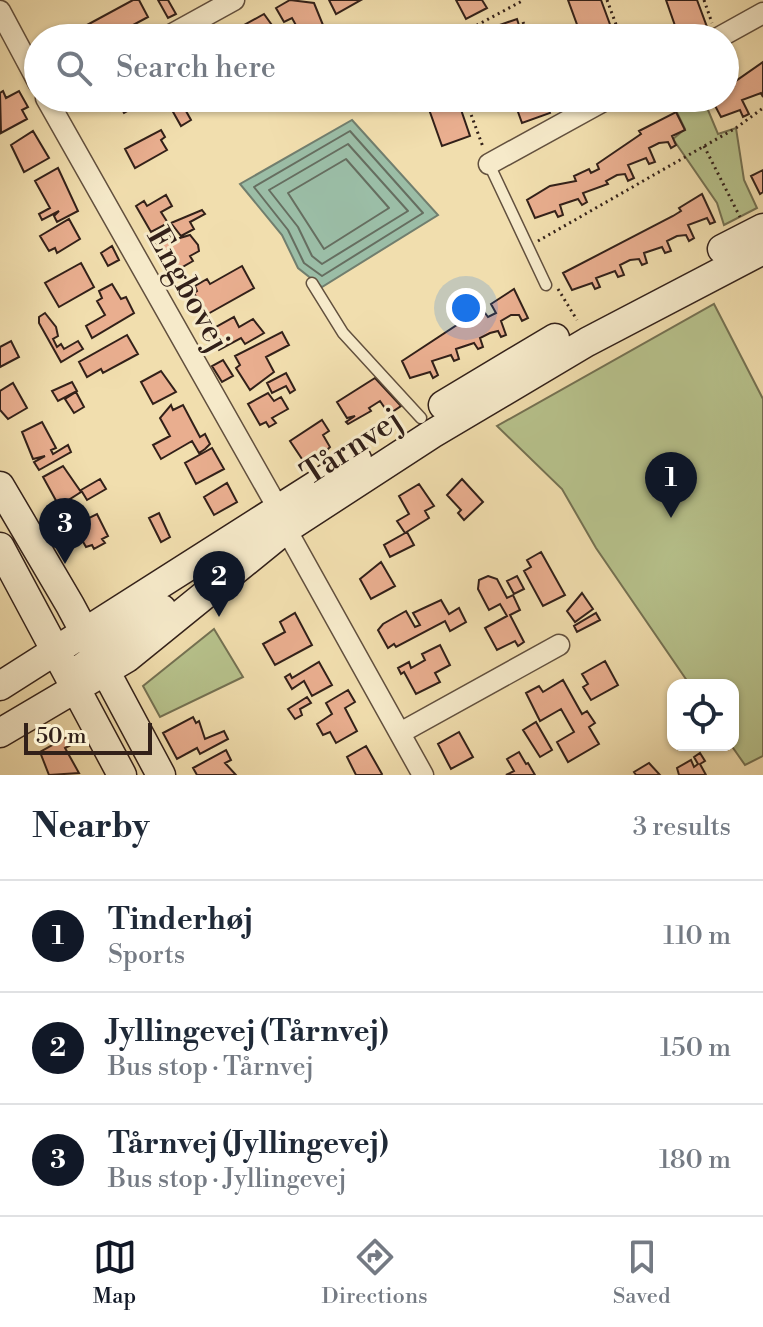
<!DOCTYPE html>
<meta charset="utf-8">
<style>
body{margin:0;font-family:"Libre Bodoni",serif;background:#f2f2f3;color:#1f2937}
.controls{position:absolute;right:24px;bottom:24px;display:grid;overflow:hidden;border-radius:16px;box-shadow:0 2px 6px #0004}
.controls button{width:72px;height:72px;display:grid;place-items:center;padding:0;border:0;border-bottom:2px solid #e0e1e3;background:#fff;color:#1f2937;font:40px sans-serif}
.scale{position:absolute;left:24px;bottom:20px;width:128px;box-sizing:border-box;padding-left:8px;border:4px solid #322019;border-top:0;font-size:22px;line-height:28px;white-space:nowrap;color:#322019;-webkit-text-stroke:6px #f6eaca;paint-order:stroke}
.you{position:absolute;left:466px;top:308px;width:28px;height:28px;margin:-20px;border:6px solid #fff;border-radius:50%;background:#1a73e8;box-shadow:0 0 0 12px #1a73e833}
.badge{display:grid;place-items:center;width:52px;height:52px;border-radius:50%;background:#111827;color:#fff;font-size:26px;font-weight:700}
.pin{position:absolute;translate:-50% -66px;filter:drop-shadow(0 2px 4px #0008)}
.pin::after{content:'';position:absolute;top:42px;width:28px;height:24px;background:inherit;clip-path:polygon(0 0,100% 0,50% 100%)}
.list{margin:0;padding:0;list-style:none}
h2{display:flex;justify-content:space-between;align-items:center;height:104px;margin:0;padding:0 32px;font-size:34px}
h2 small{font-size:26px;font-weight:400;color:#747a83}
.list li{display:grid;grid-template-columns:52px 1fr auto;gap:24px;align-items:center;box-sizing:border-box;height:112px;padding:0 32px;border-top:2px solid #e0e1e3}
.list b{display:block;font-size:30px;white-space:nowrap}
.list p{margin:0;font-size:26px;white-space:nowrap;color:#747a83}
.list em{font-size:26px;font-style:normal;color:#747a83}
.icon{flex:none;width:44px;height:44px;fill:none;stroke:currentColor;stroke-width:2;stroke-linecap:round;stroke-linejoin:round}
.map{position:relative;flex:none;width:763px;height:775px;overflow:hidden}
.search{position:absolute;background:#fff;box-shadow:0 2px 6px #0004;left:24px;right:24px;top:24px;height:88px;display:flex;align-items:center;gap:20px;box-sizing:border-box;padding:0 28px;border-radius:44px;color:#747a83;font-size:30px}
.sheet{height:440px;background:#fff}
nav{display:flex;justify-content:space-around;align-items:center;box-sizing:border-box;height:112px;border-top:2px solid #e0e1e3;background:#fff;font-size:22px;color:#747a83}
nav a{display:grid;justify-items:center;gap:4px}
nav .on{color:#111827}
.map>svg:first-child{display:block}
.green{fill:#b7c28c;stroke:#747152;stroke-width:2}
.water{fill:#9bbda6;stroke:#717e6e;stroke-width:2}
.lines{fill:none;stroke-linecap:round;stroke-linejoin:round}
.shore{stroke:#666e60;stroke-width:2}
.building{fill:#e9ae8f;stroke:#322019;stroke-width:2}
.lane-casing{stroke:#62503e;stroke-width:13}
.street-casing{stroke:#62503e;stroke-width:23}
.secondary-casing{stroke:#322019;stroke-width:31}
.path{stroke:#322019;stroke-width:3;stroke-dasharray:2 4;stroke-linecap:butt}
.lane{stroke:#f6eaca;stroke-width:10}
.street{stroke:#f6eaca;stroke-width:20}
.secondary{stroke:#f6eaca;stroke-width:28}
.labels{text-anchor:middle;stroke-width:6;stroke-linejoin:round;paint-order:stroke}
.street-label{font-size:32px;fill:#322019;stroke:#f6eaca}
</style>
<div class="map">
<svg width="763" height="775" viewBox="0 0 763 775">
<rect width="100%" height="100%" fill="#f1deae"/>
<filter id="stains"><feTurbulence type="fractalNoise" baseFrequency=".0025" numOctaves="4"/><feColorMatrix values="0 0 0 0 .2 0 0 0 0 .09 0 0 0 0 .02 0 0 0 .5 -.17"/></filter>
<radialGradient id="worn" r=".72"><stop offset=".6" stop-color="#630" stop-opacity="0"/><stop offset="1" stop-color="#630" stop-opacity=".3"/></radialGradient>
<!-- green -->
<path class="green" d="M670 98H703L718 134 736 128 744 180 757 208 724 225 717 203 673 139 685 129Z
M714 304 763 399V756L745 765 731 745 733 685H690L596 548 562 489 497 426Z
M214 629 243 677 160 717 143 686Z"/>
<!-- water -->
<path class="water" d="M352 120 438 215 322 287 298 268 282 235 240 184Z"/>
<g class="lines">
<!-- shore -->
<path class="shore" d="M350 131 423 213 322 276 304 263 288 230 254 187Z
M348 144 408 211 322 264 312 256 298 227 269 190Z
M346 159 389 208 324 249 288 193Z"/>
</g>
<!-- building -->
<path class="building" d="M133 0H139L148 17 109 38H63Z
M158 0H168L176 14 168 18Z
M290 0 314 3 325 30 303 38 292 18 284 22 276 8Z
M329 0H361L336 14Z
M456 0H482L487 8 466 19Z
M568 0H601L615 38H582Z
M666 0H697L707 27 679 37Z
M264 14 279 35 242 38 237 29Z
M517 19 523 38H491L488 29Z
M763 62V97L761 93 742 100 749 114 743 117 740 110 721 117 712 100 725 98 726 90 734 86 733 83Z
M3 91 6 98 19 91 28 107 22 110 27 119 1 133 0 93Z
M116 98H151L124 113Z
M425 98H457L470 136 442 146Z
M513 98H545L550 113 522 123Z
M182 104 191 120 181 126 172 110Z
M676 112 685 130 672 136 676 145 671 148 668 142 659 143 649 148 655 162 649 164 646 158 628 165 634 178 628 181 625 174 617 175 606 181 608 184 583 193 587 202 582 205 578 199 560 205 563 215 558 217 555 211 535 218 527 200 550 186 576 181 574 176 589 169 591 173 599 169 597 164 641 134 639 131Z
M161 130 165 137 161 140 167 150 135 168 125 149Z
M33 131 49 158 24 172 11 145Z
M58 168 78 211 57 222 54 216 59 211 42 220 39 214 50 208 35 181Z
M763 170V192L760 194 751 176Z
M702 194 715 222 710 224 707 218 688 225 694 238 689 241 686 235 677 236 667 241 671 251 665 253 662 247 644 253 647 263 642 265 639 259 630 260 620 265 624 275 618 277 615 271 596 278 600 287 595 289 592 283 572 290 563 273 673 216 681 211 679 208Z
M166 195 172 206 161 212 168 223 151 232 136 206 144 201 147 206Z
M202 210 205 214 190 222 194 229 181 236 171 223Z
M69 219 80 239 57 253 55 248 49 251 40 236Z
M169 233 173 240 190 235 198 245 199 251 190 256 193 261 181 268 183 272 178 275 155 241Z
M112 246 119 260 108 266 101 253Z
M81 263 94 287 59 307 45 283Z
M242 266 254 288 206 315 194 293 197 291 195 286 207 279 210 284Z
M112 284 121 299 126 297 134 313 92 338 86 326 105 315 97 301 102 298 99 291Z
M514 289 528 318 522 321 519 315H511L501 321 506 335 501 337 498 331 490 333 480 338 483 347 478 349 474 343 456 349 459 359 454 361 451 355 432 361 438 375 433 378 430 372 410 378 402 361 460 323 485 313 488 317 496 313 491 304Z
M45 313 56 327 58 336 53 339 57 347 61 344 64 349 78 341 83 349 61 362 39 323V317Z
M234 317 239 327 253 319 264 333 245 344 241 338 219 350 209 331Z
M282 332 289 345 266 357 274 372 250 390 236 368 240 365 235 356Z
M127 335 138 354 103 373 101 369 87 377 79 362Z
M11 341 19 357 0 367V347Z
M223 360 233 376 222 382 212 366Z
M161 371 176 392 153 404 141 382Z
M286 373 295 390 290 393 286 386 272 393 267 383Z
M375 378 401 406 389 414 380 401 369 408 371 411 348 424 346 422 355 416 347 418 337 402Z
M72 382 77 391 58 401 52 391Z
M13 383 27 408 8 419 0 410V391Z
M76 392 84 407 74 413 65 399Z
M268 393 274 401 281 397 288 409 272 418 276 423 269 427 266 422 260 425 248 404Z
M171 405 173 410 183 405 200 437 205 434 210 444 205 449 199 453 192 441 161 459 153 445 170 436 160 418Z
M322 420 329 431 323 435 330 447 319 458 318 455 304 462 290 441Z
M42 422 56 448 51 450 53 454 68 445 71 452 39 470 34 462 45 456 33 459 22 432Z
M212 448 224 469 196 484 185 463Z
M63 466 81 492 59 506 43 477Z
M100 479 106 489 87 500 81 490Z
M462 479 483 502 464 520 458 513 461 510 447 495Z
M227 483 237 502 214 515 204 497Z
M419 484 434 506 425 511 429 518 405 533 397 521 409 514 399 496Z
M159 513 170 537 161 542 149 518Z
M79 514 83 521 97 514 108 536 102 539 105 543 94 549 92 545 86 547 76 529 70 532 64 522Z
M407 532 414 545 390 557 384 545Z
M541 552 565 595 543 606 524 571 531 567 527 560Z
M381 562 395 586 371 599 360 579Z
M488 576 497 579 507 598 513 595 520 610 510 615 524 642 518 646 515 641 497 650 485 628 507 616 500 604 489 610 478 589 479 580Z
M517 576 524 589 514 594 507 581Z
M582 593 593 609 575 622 567 611Z
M441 600 449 614 459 608 466 622 450 631 445 621 396 647 394 644 388 648 378 630 383 624 406 611 415 627 420 625 413 613Z
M295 613 312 645 275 665 263 644 285 632 280 622Z
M596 613 600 620 577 632 574 626Z
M440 645 450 665 435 673 440 682 416 694 404 672 401 674 398 668 409 662 411 668 425 660 422 654Z
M605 661 618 685 591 700 583 687 588 684 582 674Z
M319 662 332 685 312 696 304 681 292 689 285 677 290 674 292 678Z
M563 680 582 714 587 711 595 723 589 727 599 744 568 762 557 742 574 732 561 709 540 721 526 693 539 686 543 692Z
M348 690 355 702 345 708 357 731 336 743 330 732 323 735 317 724 332 714 326 703Z
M307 697 311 703 300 709 302 715 295 719 288 709Z
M193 717 196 723 199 721 205 739 224 731 228 739 200 754 197 748 177 759 163 733Z
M536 722 552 750 540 757 523 730Z
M459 732 473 757 451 769 438 744Z
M67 737 71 745 65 748 79 773 49 775 40 752Z
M366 746 382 774 381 775H356L347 757Z
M226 750 231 760 225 763 236 775H197L193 768Z
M519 752 526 764 528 763 535 775H506L514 771 507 759Z
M700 753 705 761 700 764 706 775H679L677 768 691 760 694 767 698 764 694 757Z
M649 763 660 775H636L634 772Z"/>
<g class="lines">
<!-- lane casing -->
<g class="lane-casing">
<path id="lane" d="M489 164 546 285
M312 283 343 333 421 418"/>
</g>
<!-- street casing -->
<g class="street-casing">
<path id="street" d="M0 11 38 82
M165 38 234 0
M718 38 763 13
M46 98 279 510
M489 164 609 98
M286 529 423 775
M400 733 559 645"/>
</g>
<!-- secondary casing -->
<g class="secondary-casing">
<path id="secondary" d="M722 249 763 228
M443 405 555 338
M0 486 70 605 161 775
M0 547 122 775
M83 667 162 609
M0 686 357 459
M0 733 127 658 286 529 432 434 587 342 763 250"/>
</g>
<!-- path -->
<path class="path" d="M607 0 621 38
M704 0 712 23
M523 22 529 38
M466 31 524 0
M465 98 483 147
M704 146 740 217
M538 241 736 128 763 108
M558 289 577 320"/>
<!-- lane -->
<use href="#lane" class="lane"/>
<!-- street -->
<use href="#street" class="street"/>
<!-- secondary -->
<use href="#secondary" class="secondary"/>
</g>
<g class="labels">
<!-- street labels -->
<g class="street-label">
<text transform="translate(189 289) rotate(61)" y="11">Engbovej</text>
<text transform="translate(351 446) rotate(-33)" y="11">Tårnvej</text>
</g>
</g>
<rect width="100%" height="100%" filter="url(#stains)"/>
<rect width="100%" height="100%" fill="url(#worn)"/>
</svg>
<div class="controls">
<button><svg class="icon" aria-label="locate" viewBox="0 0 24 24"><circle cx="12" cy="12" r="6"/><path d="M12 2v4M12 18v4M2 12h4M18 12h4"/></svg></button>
</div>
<div class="scale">50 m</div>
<div class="you"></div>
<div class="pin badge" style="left:671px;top:518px">1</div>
<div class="pin badge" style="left:219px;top:617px">2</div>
<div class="pin badge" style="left:65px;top:564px">3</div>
<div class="search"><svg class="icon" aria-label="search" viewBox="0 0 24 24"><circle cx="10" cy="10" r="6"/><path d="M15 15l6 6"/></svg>Search here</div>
</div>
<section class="sheet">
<h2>Nearby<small>3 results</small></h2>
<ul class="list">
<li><span class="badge">1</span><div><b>Tinderhøj</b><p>Sports</p></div><em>110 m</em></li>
<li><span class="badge">2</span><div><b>Jyllingevej (Tårnvej)</b><p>Bus stop · Tårnvej</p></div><em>150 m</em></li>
<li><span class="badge">3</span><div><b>Tårnvej (Jyllingevej)</b><p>Bus stop · Jyllingevej</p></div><em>180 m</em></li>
</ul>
</section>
<nav>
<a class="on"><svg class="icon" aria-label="map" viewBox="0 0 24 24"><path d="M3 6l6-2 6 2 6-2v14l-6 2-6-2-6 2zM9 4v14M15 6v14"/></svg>Map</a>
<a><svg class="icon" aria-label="directions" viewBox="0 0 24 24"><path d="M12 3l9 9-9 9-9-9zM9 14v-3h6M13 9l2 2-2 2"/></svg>Directions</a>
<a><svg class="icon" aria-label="saved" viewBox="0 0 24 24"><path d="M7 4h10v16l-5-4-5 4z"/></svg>Saved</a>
</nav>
